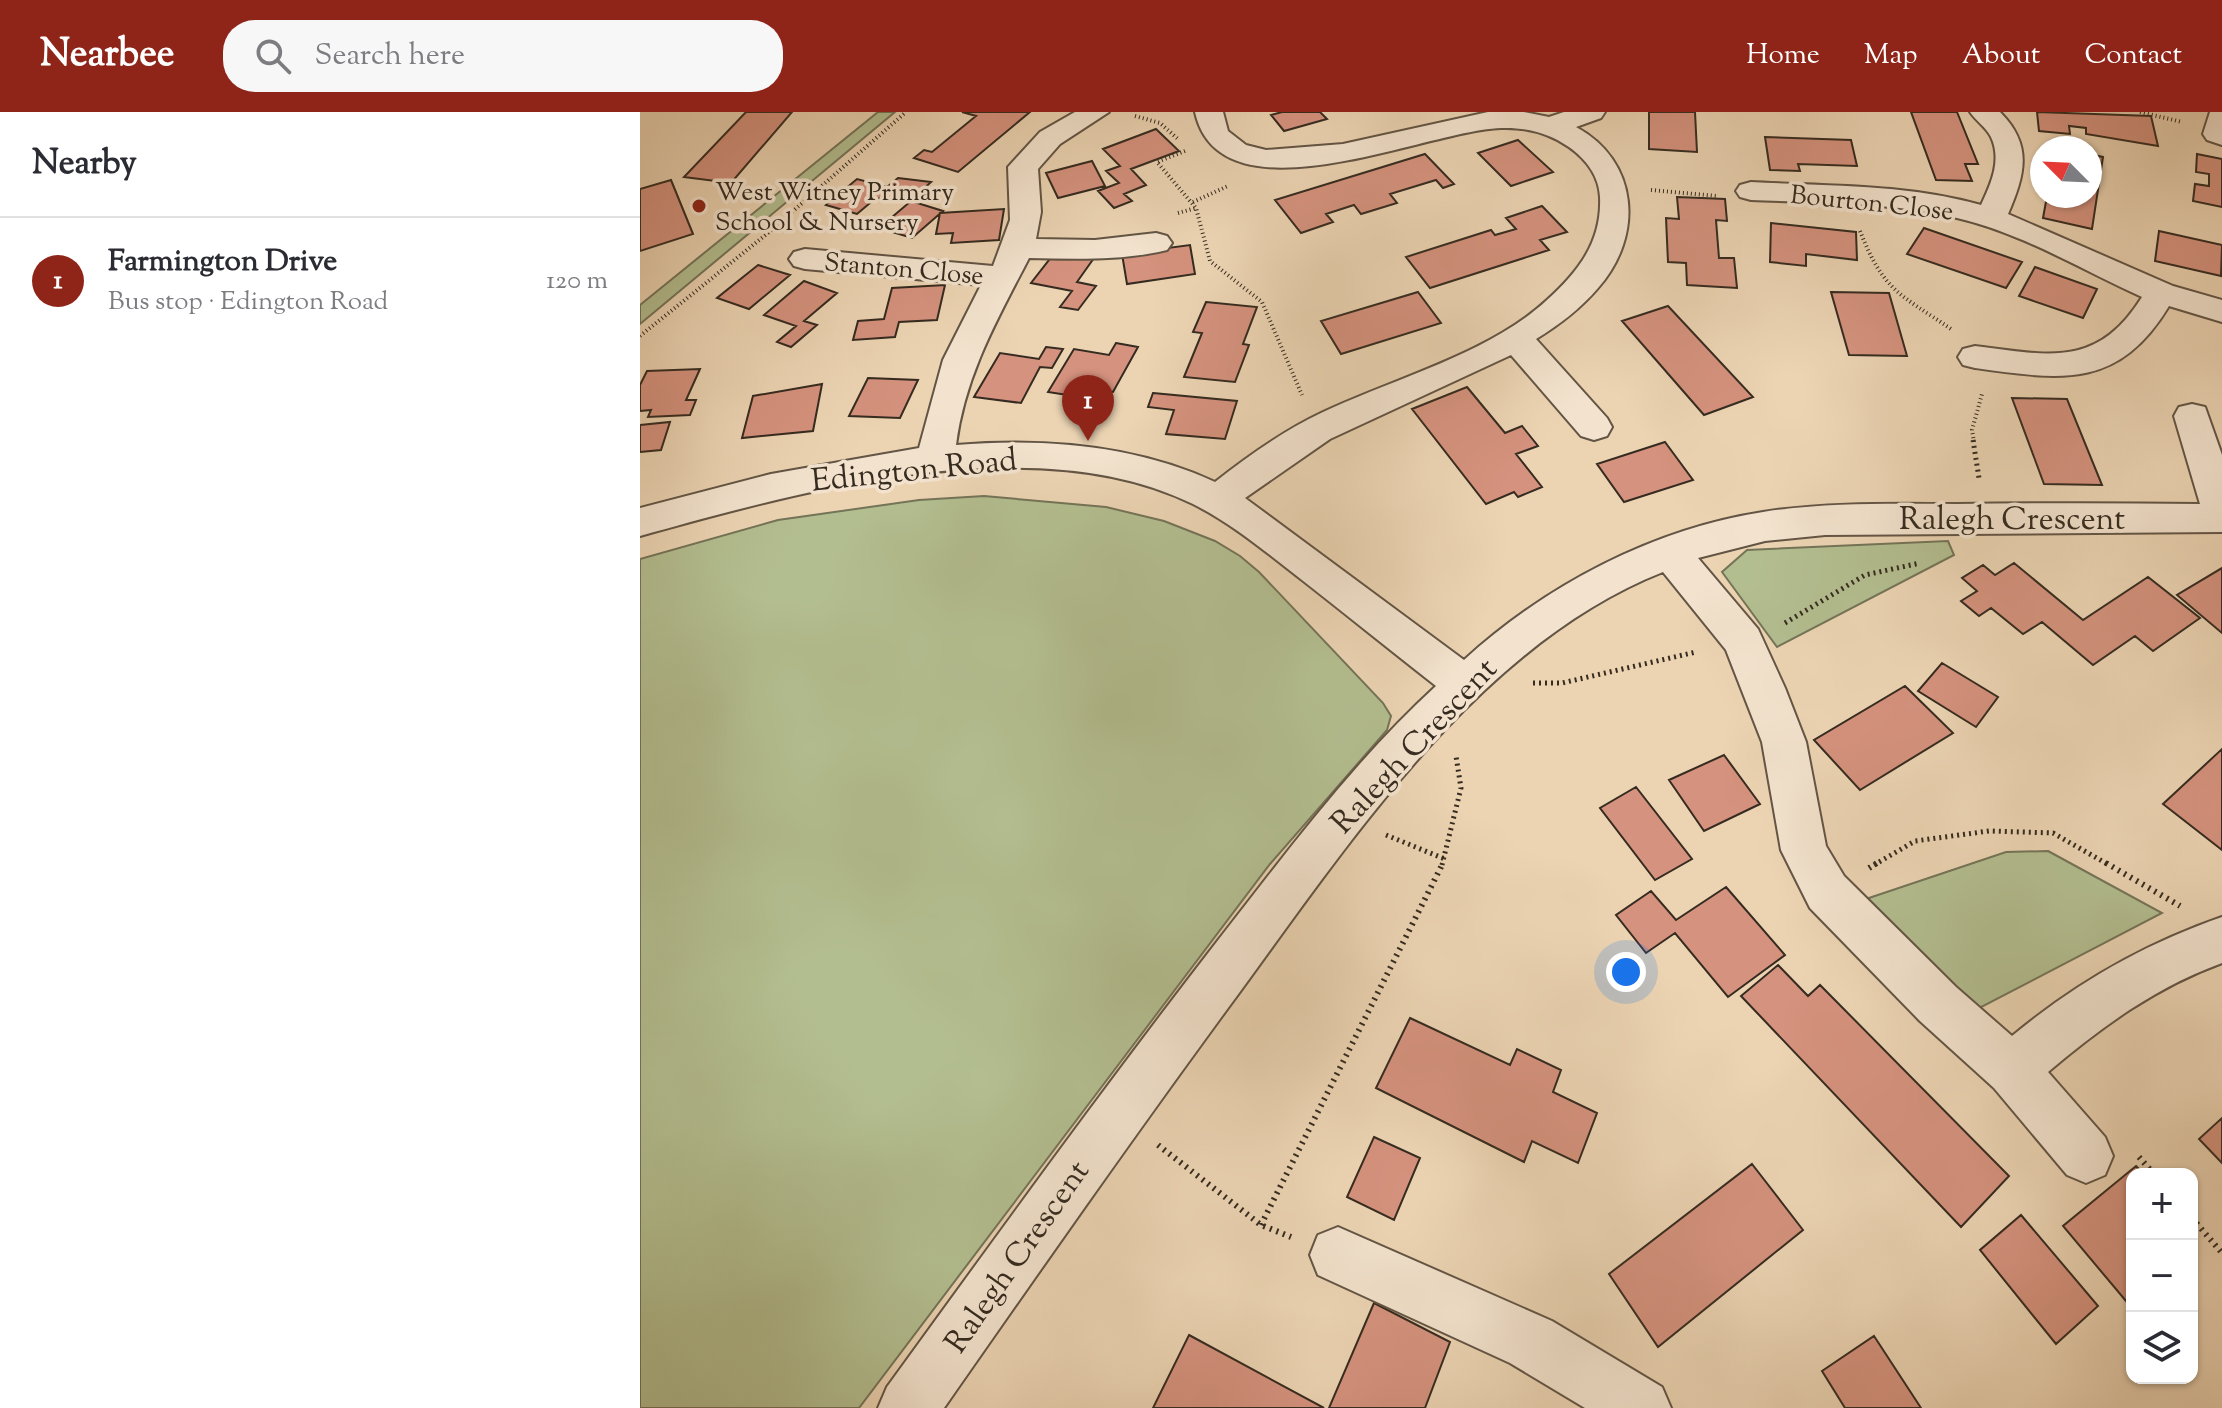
<!DOCTYPE html>
<meta charset="utf-8">
<style>
body{margin:0;font-family:"Sorts Mill Goudy",serif;background:#f7f7f7;color:#2b2b33}
.controls{position:absolute;right:24px;bottom:24px;display:grid;overflow:hidden;border-radius:16px;box-shadow:0 2px 6px #0004}
.controls button{width:72px;height:72px;display:grid;place-items:center;padding:0;border:0;border-bottom:2px solid #e1e1e2;background:#fff;color:#2b2b33;font:40px sans-serif}
.compass{position:absolute;left:1390px;top:24px;width:72px;height:72px;border-radius:50%;background:#fff;box-shadow:0 2px 6px #0004;rotate:294deg}
.you{position:absolute;left:986px;top:860px;width:28px;height:28px;margin:-20px;border:6px solid #fff;border-radius:50%;background:#1a73e8;box-shadow:0 0 0 12px #1a73e833}
.badge{display:grid;place-items:center;width:52px;height:52px;border-radius:50%;background:#8f2418;color:#fff;font-size:26px;font-weight:700}
.pin{position:absolute;translate:-50% -66px;filter:drop-shadow(0 2px 4px #0008)}
.pin::after{content:'';position:absolute;top:42px;width:28px;height:24px;background:inherit;clip-path:polygon(0 0,100% 0,50% 100%)}
.list{margin:0;padding:0;list-style:none}
h2{display:flex;justify-content:space-between;align-items:center;height:104px;margin:0;padding:0 32px;font-size:34px}
h2 small{font-size:26px;font-weight:400;color:#7c7c81}
.list li{display:grid;grid-template-columns:52px 1fr auto;gap:24px;align-items:center;box-sizing:border-box;height:128px;padding:0 32px;border-top:2px solid #e1e1e2}
.list b{display:block;font-size:30px;white-space:nowrap}
.list p{margin:0;font-size:26px;white-space:nowrap;color:#7c7c81}
.list em{font-size:26px;font-style:normal;color:#7c7c81}
.icon{flex:none;width:44px;height:44px;fill:none;stroke:currentColor;stroke-width:2;stroke-linecap:round;stroke-linejoin:round}
.map{position:relative;flex:none;width:1582px;height:1296px;overflow:hidden}
header{display:flex;align-items:center;gap:48px;box-sizing:border-box;height:112px;padding:0 40px;background:#8f2418;color:#fff}
header strong{font-size:38px}
nav{display:flex;gap:44px;margin-inline-start:auto;font-size:28px}
.search{width:560px;height:72px;background:#f7f7f7;display:flex;align-items:center;gap:20px;box-sizing:border-box;padding:0 28px;border-radius:32px;color:#7c7c81;font-size:30px}
main{display:flex}
aside{flex:1;background:#fff}
.map>svg:first-child{display:block}
.green{fill:#b3be90;stroke:#747458;stroke-width:2}
.building{fill:#d5927e;stroke:#352b20;stroke-width:2}
.lines{fill:none;stroke-linecap:round;stroke-linejoin:round}
.minor-casing{stroke:#635545;stroke-width:4}
.path-far2{stroke:#352b20;stroke-width:4;stroke-dasharray:1 3;stroke-linecap:butt}
.path-far1{stroke:#352b20;stroke-width:5;stroke-dasharray:2 4;stroke-linecap:butt}
.path{stroke:#352b20;stroke-width:6;stroke-dasharray:2 5;stroke-linecap:butt}
.minor{fill:#f3e3ce;fill-rule:evenodd}
.poi-dot{fill:#8f2418;stroke:#f3e3ce;stroke-width:3}
.labels{text-anchor:middle;stroke-width:7;stroke-linejoin:round;paint-order:stroke}
.far-poi-label{font-size:26px;fill:#352b20;stroke:#f3e3ce;text-anchor:start}
.far-street-label{font-size:26px;fill:#352b20;stroke:#f3e3ce}
.street-label{font-size:32px;fill:#352b20;stroke:#f3e3ce}
</style>
<header>
<strong>Nearbee</strong>
<div class="search"><svg class="icon" aria-label="search" viewBox="0 0 24 24"><circle cx="10" cy="10" r="6"/><path d="M15 15l6 6"/></svg>Search here</div>
<nav><a>Home</a><a>Map</a><a>About</a><a>Contact</a></nav>
</header>
<main>
<aside>
<h2>Nearby<small></small></h2>
<ul class="list">
<li><span class="badge">1</span><div><b>Farmington Drive</b><p>Bus stop · Edington Road</p></div><em>120 m</em></li>
</ul>
</aside>
<div class="map">
<svg width="1582" height="1296" viewBox="0 0 1582 1296">
<rect width="100%" height="100%" fill="#ecd4b3"/>
<filter id="stains"><feTurbulence type="fractalNoise" baseFrequency=".0025" numOctaves="4"/><feColorMatrix values="0 0 0 0 .2 0 0 0 0 .09 0 0 0 0 .02 0 0 0 .5 -.17"/></filter>
<radialGradient id="worn" r=".72"><stop offset=".6" stop-color="#630" stop-opacity="0"/><stop offset="1" stop-color="#630" stop-opacity=".3"/></radialGradient>
<!-- green -->
<path class="green" d="M238 0H255L0 212V193Z
M344 384 466 395 524 409 575 429 600 444 619 460 743 591 751 604 747 618 630 752 219 1296H0V447L138 408 279 388Z
M1308 429 1314 443 1137 535 1082 460 1107 438Z
M1408 739 1522 801 1322 905 1211 792 1366 740Z"/>
<!-- building -->
<path class="building" d="M106 0H152L91 71 44 65Z
M322 0H390L318 60 274 46 284 38 292 40 336 4Z
M642 0H680L687 7 644 19 631 3Z
M1009 0H1055L1057 40 1009 37Z
M1271 0H1317L1338 52H1325L1332 69 1296 68Z
M1397 0 1511 4 1518 34 1446 22V16L1429 14 1430 22 1399 19Z
M516 17 539 39 491 57 506 73 484 82 492 89 474 96 458 79 479 71 466 59 480 54 463 37Z
M1125 25 1211 28 1217 54 1158 52 1160 59 1130 58Z
M878 28 913 60 871 74 838 41Z
M785 42 814 72 803 76 796 68 750 82 757 91 721 102 714 93 686 102 693 110 661 121 635 88Z
M1450 42 1463 45 1452 117 1403 106 1407 84H1450Z
M1557 42 1582 47V95L1553 89 1555 72 1569 74V62L1556 60Z
M452 49 465 74 418 86 406 61Z
M258 66 291 70 269 90 236 86 217 102 186 93 217 67 247 75Z
M31 68 53 122 0 139V77Z
M1037 85 1085 87 1087 109 1076 108 1079 146H1094L1097 176 1047 173 1046 151 1028 150 1026 106 1039 107Z
M271 89 303 99 272 126 239 116Z
M902 94 927 120 900 128 909 138 790 176 766 145 851 118 855 123 876 117 866 106Z
M364 97 359 128 311 131 313 121 296 122 300 101Z
M1131 111 1216 120 1217 148 1166 142V154L1130 150Z
M1284 116 1382 150 1366 176 1267 142Z
M1519 119 1582 133 1581 164 1515 149Z
M550 133 555 162 487 172 482 142Z
M416 139 454 146 437 170 456 174 438 198 420 195 432 179 391 171Z
M118 153 150 163 109 197 77 186Z
M1395 155 1457 177 1443 206 1379 184Z
M164 169 197 181 164 209 177 213 151 235 137 230 156 214 124 203Z
M305 173 297 208 259 210 255 225 213 228 218 209 244 207 252 176Z
M778 180 801 211 701 242 681 209Z
M1191 180 1249 181 1267 244 1209 243Z
M566 190 617 195 603 232 609 233 595 270 544 265 562 221 553 220Z
M1028 194 1113 285 1064 303 982 209Z
M476 231 498 235 473 280 445 276 440 285 408 280 434 237 469 243Z
M406 235 423 237 412 256 400 255 381 291 334 285 360 241 399 247Z
M60 257 46 288H56L50 303 8 305 11 298 0 299V273L7 259Z
M228 266 278 268 260 306 209 304Z
M182 272 173 319 102 326 113 284Z
M827 275 865 321 882 314 898 334 876 342 902 375 878 385 874 380 846 392 772 297Z
M513 281 597 289 585 327 526 322 534 298 508 295Z
M1372 286 1427 287 1462 373 1404 372Z
M30 310 21 338 0 340V313Z
M1025 330 1053 368 984 390 957 352Z
M1374 451 1443 508 1508 465 1560 506 1513 539 1495 524 1453 553 1402 510 1383 522 1351 496 1339 504 1321 489 1337 479 1322 466 1343 453 1355 463Z
M1582 456V521L1537 483Z
M1302 551 1358 585 1336 615 1278 579Z
M1265 574 1313 621 1220 678 1174 628Z
M1582 637V738L1523 692Z
M1084 643 1120 692 1064 719 1029 668Z
M996 675 1052 747 1015 768 960 696Z
M1086 775 1145 843 1088 885 1035 821 1006 841 976 803 1011 779 1036 808Z
M1138 853 1168 884 1180 873 1369 1064 1321 1115 1101 884Z
M770 906 870 953 877 937 921 958 913 980 957 1001 938 1051 892 1029 884 1050 736 976Z
M1582 1006V1051L1559 1027Z
M734 1025 780 1046 754 1108 707 1085Z
M1112 1052 1163 1118 1018 1235 969 1162Z
M1496 1054 1504 1062H1492V1184L1486 1189 1423 1114Z
M1381 1103 1458 1194 1416 1232 1340 1138Z
M734 1191 810 1230 785 1296H689Z
M549 1223 684 1296H513Z
M1234 1224 1281 1296H1205L1182 1259Z"/>
<g class="lines">
<!-- minor casing -->
<g class="minor-casing">
<path id="minor" d="M435 0H469L420 32 398 57 401 100 396 127 455 128 516 121 527 124 532 131 527 138C482 149 435 147 389 146 358 206 325 263 316 333 403 326 495 333 575 370 608 344 643 319 681 301 752 267 849 242 907 188 938 160 962 130 960 85 959 64 946 47 929 35 909 21 886 15 861 16 787 18 580 114 555 0H583L588 19 606 33 626 38 703 32 848 0H884L909 5 924 0H965L961 6 936 15C999 49 1004 124 958 176 940 197 919 213 896 227L967 306 972 315 967 324 954 328 941 324 871 243 690 327 605 386 824 548C906 473 1013 417 1123 400 1187 390 1253 392 1317 392 1398 391 1479 391 1560 392L1534 304 1539 295 1552 292 1565 295 1582 343V420L1185 423 1125 429 1058 446 1118 517 1145 576 1166 630 1186 734 1204 764 1316 875 1372 924C1436 871 1504 832 1582 805V851C1516 875 1461 915 1408 960L1465 1025 1473 1044 1465 1063 1446 1071 1427 1063 1354 976 1280 909 1170 796 1141 738 1122 630 1086 538 1023 460C840 532 711 728 599 881 498 1018 401 1157 304 1296H238L247 1275C356 1125 465 974 579 827 647 740 714 649 796 574 751 539 707 503 662 468 627 441 593 412 553 392 395 314 161 379 0 424V396L131 362 279 336 303 248 341 173 165 157 154 154 149 147 154 140 165 137 353 154 370 108 368 55 400 20Z
M1330 0H1360C1393 33 1385 62 1368 102L1533 174 1582 188V210L1529 194C1478 278 1422 268 1335 256L1323 253 1318 245 1323 237 1335 234C1409 243 1457 257 1502 185 1442 158 1382 121 1317 106 1250 90 1179 91 1111 88L1100 85 1096 79 1100 73 1111 70C1188 74 1267 72 1341 93 1351 72 1362 48 1351 25 1346 15 1336 9 1330 0Z
M1570 0H1582V33L1567 28 1563 22Z
M698 1115 912 1209 1022 1275 1031 1296H945L870 1251 678 1163 670 1143 678 1123Z"/>
</g>
<!-- path-far2 -->
<path class="path-far2" d="M1500 0 1542 10
M495 4 520 11 538 27
M545 39 517 50 556 96 570 149 622 190 662 283
M1011 78 1077 84
M553 90 588 74
M538 101 556 96
M1220 119C1244 180 1260 182 1311 217
M0 224 128 121 266 0
M1334 330 1332 318 1342 282"/>
<!-- path-far1 -->
<path class="path-far1" d="M1333 328 1339 366
M1145 511 1225 463 1280 451
M893 571H922L1056 540
M746 723 805 747
M802 753 821 676 816 644
M1234 753 1275 729 1349 719 1413 721 1469 753"/>
<!-- path -->
<path class="path" d="M1466 751 1540 794
M1229 756 1237 751
M518 1033 621 1113 651 1125
M1499 1045 1514 1062
M1552 1106 1582 1141
M621 1113 803 751"/>
<!-- minor -->
<use href="#minor" class="minor"/>
</g>
<!-- markers -->
<circle class="poi-dot" cx="59" cy="94" r="8"/>
<g class="labels">
<!-- far-poi labels -->
<g class="far-poi-label">
<text x="75" y="88">West Witney Primary<tspan x="75" dy="30">School &amp; Nursery</tspan></text>
</g>
<!-- far-street labels -->
<g class="far-street-label">
<text transform="translate(1232 90) rotate(6)" y="9">Bourton Close</text>
<text transform="translate(264 156) rotate(5)" y="9">Stanton Close</text>
</g>
<!-- street labels -->
<g class="street-label">
<text transform="translate(274 357) rotate(-6)" y="11">Edington Road</text>
<text x="1372" y="417">Ralegh Crescent</text>
<text transform="translate(773 633) rotate(-47)" y="11">Ralegh Crescent</text>
<text transform="translate(376 1144) rotate(-55)" y="11">Ralegh Crescent</text>
</g>
</g>
<rect width="100%" height="100%" filter="url(#stains)"/>
<rect width="100%" height="100%" fill="url(#worn)"/>
</svg>
<div class="controls">
<button>+</button>
<button>−</button>
<button><svg class="icon" aria-label="layers" viewBox="0 0 24 24"><path d="M12 4l9 5-9 5-9-5zM3 14l9 5 9-5"/></svg></button>
</div>
<svg class="compass" viewBox="-18 -18 36 36"><path d="M0-13l5 13h-10z" fill="#e53935"/><path d="M0 13l5-13h-10z" fill="#7c7c81"/></svg>
<div class="you"></div>
<div class="pin badge" style="left:448px;top:329px">1</div>
</div>
</main>
